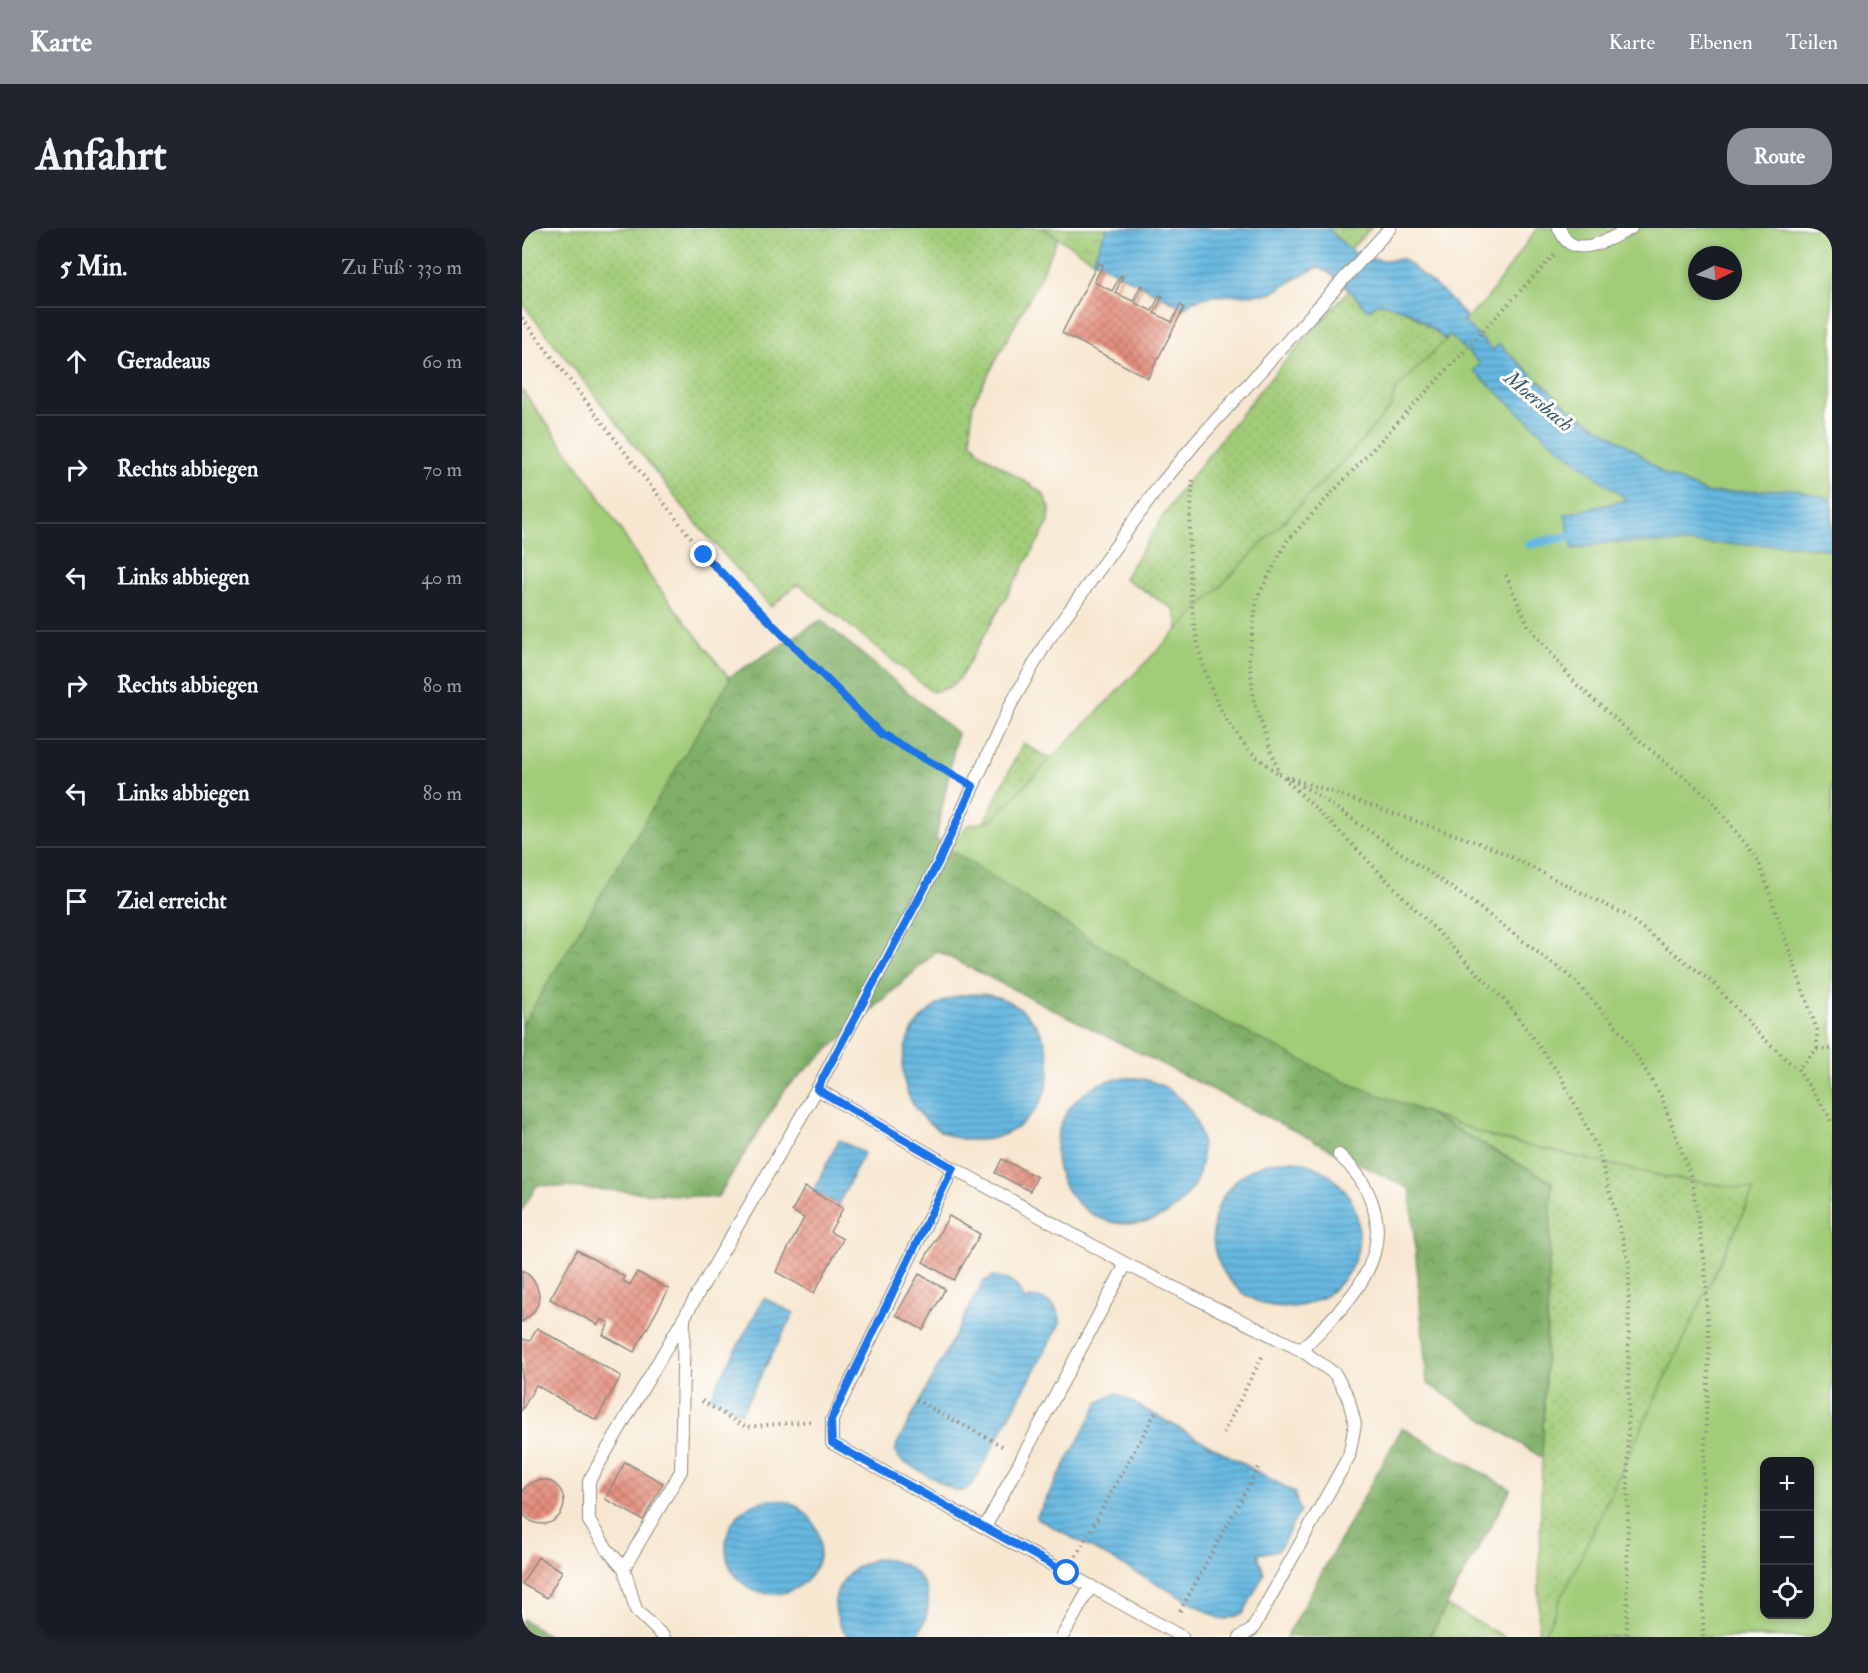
<!DOCTYPE html>
<html lang="de">
<meta charset="utf-8">
<style>
body{margin:0;font-family:"IM FELL Double Pica",serif;background:#20242c;color:#f1f3f6}
.controls{position:absolute;right:18px;bottom:18px;display:grid;overflow:hidden;border-radius:12px;box-shadow:0 3px 9px #0003}
.controls button{width:54px;height:54px;display:grid;place-items:center;padding:0;border:0;border-bottom:2px solid #363941;background:#171b24;color:#f1f3f6;font:30px sans-serif}
.compass{position:absolute;left:1166px;top:18px;width:54px;height:54px;border-radius:50%;background:#171b24;box-shadow:0 3px 9px #0003;rotate:85deg}
.stop{position:absolute;width:18px;height:18px;margin:-14px;border:4px solid #1a73e8;border-radius:50%;background:#fff}
.stop.end{background:#1a73e8;border-color:#fff;box-shadow:0 2px 6px #0008}
.list{margin:0;padding:0;list-style:none}
h2{display:flex;justify-content:space-between;align-items:center;height:78px;margin:0;padding:0 24px;font-size:26px}
h2 small{font-size:20px;font-weight:400;color:#9ea1a6}
.list li{display:grid;grid-template-columns:39px 1fr auto;gap:18px;align-items:center;box-sizing:border-box;height:108px;padding:0 24px;border-top:2px solid #363941}
.list b{display:block;font-size:22px;white-space:nowrap}
.list em{font-size:20px;font-style:normal;color:#9ea1a6}
.icon{flex:none;width:33px;height:33px;fill:none;stroke:currentColor;stroke-width:2;stroke-linecap:round;stroke-linejoin:round}
.map{position:relative;flex:none;width:1310px;height:1409px;overflow:hidden;border-radius:24px}
header{display:flex;align-items:center;gap:36px;box-sizing:border-box;height:84px;padding:0 30px;background:#8c9099;color:#fff}
header strong{font-size:28px}
nav{display:flex;gap:33px;margin-inline-start:auto;font-size:21px}
.intro{display:flex;align-items:center;justify-content:space-between;box-sizing:border-box;height:144px;padding:0 36px}
h1{margin:0;font-size:42px}
.button{padding:15px 27px;border-radius:24px;background:#8c9099;color:#fff;font-size:21px;font-weight:700}
main{display:flex;gap:36px;padding:0 36px}
aside{flex:1;background:#171b24;border-radius:24px;box-shadow:0 3px 9px #0003}
.map>svg:first-child{display:block}
.grass{fill:url(#grass-dots);stroke:#667c52;stroke-width:1.5;fill-rule:evenodd}
.forest{fill:url(#forest-crowns);stroke:#566e4a;stroke-width:1.5}
.wetland{fill:url(#wetland-marsh);stroke:#667c52;stroke-width:1.5}
.green{fill:#a1cc78;stroke:#667c52;stroke-width:1.5;fill-rule:evenodd}
.water{fill:url(#water-rules);stroke:#487286;stroke-width:1.5}
.lines{fill:none;stroke-linecap:round;stroke-linejoin:round}
.stream{stroke:#66b8e1;stroke-width:9}
.building{fill:url(#building-cross-hatch)}
.service-casing{stroke:#91897e;stroke-width:14}
.path{stroke:#91897e;stroke-width:4;stroke-dasharray:1.5 4.5;stroke-linecap:butt}
.service{stroke:#fff;stroke-width:12}
.route{stroke:#1a73e8;stroke-width:8}
.labels{text-anchor:middle;stroke-width:6;stroke-linejoin:round;paint-order:stroke}
.water-label{font-size:21px;font-style:italic;fill:#405c6b;stroke:#fdfcf7}
</style>
<header>
<strong>Karte</strong>
<nav><a>Karte</a><a>Ebenen</a><a>Teilen</a></nav>
</header>
<div class="intro"><h1>Anfahrt</h1><a class="button">Route</a></div>
<main>
<aside>
<h2>5 Min.<small>Zu Fuß · 330 m</small></h2>
<ul class="list">
<li><svg class="icon" aria-label="ahead" viewBox="0 0 24 24"><path d="M12 20V5M6 11l6-6 6 6"/></svg><div><b>Geradeaus</b></div><em>60 m</em></li>
<li><svg class="icon" aria-label="right" viewBox="0 0 24 24"><path d="M7 20v-9h11M14 6l5 5-5 5"/></svg><div><b>Rechts abbiegen</b></div><em>70 m</em></li>
<li><svg class="icon" aria-label="left" viewBox="0 0 24 24"><path d="M17 20v-9H6M10 6l-5 5 5 5"/></svg><div><b>Links abbiegen</b></div><em>40 m</em></li>
<li><svg class="icon" aria-label="right" viewBox="0 0 24 24"><path d="M7 20v-9h11M14 6l5 5-5 5"/></svg><div><b>Rechts abbiegen</b></div><em>80 m</em></li>
<li><svg class="icon" aria-label="left" viewBox="0 0 24 24"><path d="M17 20v-9H6M10 6l-5 5 5 5"/></svg><div><b>Links abbiegen</b></div><em>80 m</em></li>
<li><svg class="icon" aria-label="arrive" viewBox="0 0 24 24"><path d="M6 21V4h12l-3 4 3 4H6"/></svg><div><b>Ziel erreicht</b></div></li>
</ul>
</aside>
<div class="map">
<svg width="1310" height="1409" viewBox="0 0 1310 1409">
<defs>
<pattern id="grass-dots" width="8" height="8" patternUnits="userSpaceOnUse" patternTransform="scale(1.5)"><rect width="8" height="8" fill="#a1cc78"/><path d="M2 2h.1M6 6h.1" fill="none" stroke="#8baf68" stroke-width="1.8" stroke-linecap="round"/></pattern>
<pattern id="forest-crowns" width="20" height="18" patternUnits="userSpaceOnUse" patternTransform="scale(1.5)"><rect width="20" height="18" fill="#80b068"/><path d="M2 6a3 3 0 1 1 6 0M12 15a3 3 0 1 1 6 0" fill="none" stroke="#698f56"/></pattern>
<pattern id="wetland-marsh" width="20" height="14" patternUnits="userSpaceOnUse" patternTransform="scale(1.5)"><rect width="20" height="14" fill="#a1cc78"/><path d="M1 5h8M5 5V1M11 12h8M15 12V8" fill="none" stroke="#8baf68"/></pattern>
<pattern id="water-rules" width="6" height="5" patternUnits="userSpaceOnUse" patternTransform="scale(1.5)"><rect width="6" height="5" fill="#66b8e1"/><path d="M0 2.5h6" fill="none" stroke="#5496b7"/></pattern>
<pattern id="building-cross-hatch" width="8" height="8" patternUnits="userSpaceOnUse" patternTransform="scale(1.5)"><rect width="8" height="8" fill="#e58e7d"/><path d="M0 0l8 8M0 8l8-8" fill="none" stroke="#ba7467"/></pattern>
</defs>
<rect width="100%" height="100%" fill="#fdfcf7"/>
<filter id="ink" filterUnits="userSpaceOnUse"><feTurbulence type="fractalNoise" baseFrequency=".0167" numOctaves="2"/><feDisplacementMap in="SourceGraphic" scale="12" xChannelSelector="R" yChannelSelector="G"/><feConvolveMatrix kernelMatrix="1 2 1 2 8 2 1 2 1" color-interpolation-filters="sRGB"/></filter>
<filter id="wash" filterUnits="userSpaceOnUse"><feTurbulence type="fractalNoise" baseFrequency=".008" numOctaves="4" result="noise"/><feDisplacementMap in="SourceGraphic" scale="24" xChannelSelector="R" yChannelSelector="G"/><feGaussianBlur stdDeviation="1.35" result="paint"/><feColorMatrix in="noise" values="0 0 0 0 0 0 0 0 0 0 0 0 0 0 0 0 0 1.4 0 .05"/><feComposite in="paint" operator="in"/></filter>
<g filter="url(#wash)">
<rect width="100%" height="100%" fill="#f7e7d1"/>
<!-- grass -->
<path class="grass" d="M0 0H520L536 10 509 67 451 175 449 197V213L460 226 521 265 528 281 527 294 438 450 426 460 410 464 276 356 249 379 174 295 0 75Z
M806 0H849L827 23Z
M828 61 851 80 854 76C878 72 905 97 922 111L927 107 958 136 1272 317 1310 1409H1016L1020 1230 1030 954 444 631 501 515 614 583 668 484 653 382 602 350 655 267 738 162ZM1242 1234H1288V1386H1242Z
M925 1378 983 1409H907Z"/>
<!-- forest -->
<path class="forest" d="M299 392 435 505 414 611 444 631 1030 954 1020 1230 905 1155 888 961 415 723 264 860 195 970 15 957 0 982V779L207 449Z
M880 1200 989 1261 907 1409H764Z
M0 1391 29 1409H0Z"/>
<!-- wetland -->
<path class="wetland" d="M520 0H585L571 32Z"/>
<!-- green -->
<path class="green" d="M1015 0H1310V1409H1021L1232 962 1143 949 970 909 823 854 667 775 427 621 446 597 468 593 830 224 870 177 873 162 964 72ZM1175 27H1211V63H1175ZM1242 1234H1288V1386H1242Z
M0 162 72 260 127 347 208 451 0 798Z"/>
<!-- water -->
<path class="water" d="M585 0H806C833 29 840 34 881 31L922 65 944 88 941 93 971 122 977 116 1048 181 1116 224 1140 245 1185 265 1271 261 1310 271V322L1272 317 1090 314 1051 321 1043 286 1105 272 1030 214 952 143 958 135 927 107 923 111 889 84 860 75 854 76 847 82 844 81C830 64 817 49 796 39L773 51 748 66 689 68 671 73 662 80 571 32Z
M381 839a73 73 0 1 1 146 0a73 73 0 1 1-146 0Z
M534 923a73 73 0 1 1 146 0a73 73 0 1 1-146 0Z
M317 912 342 925 316 977 291 963Z
M691 1006a73 73 0 1 1 146 0a73 73 0 1 1-146 0Z
M471 1048C485 1050 501 1058 501 1073 515 1063 540 1077 538 1095L451 1256 441 1263H434L380 1233 373 1225 375 1216 461 1054Z
M242 1070 272 1085 219 1185 188 1169Z
M594 1165 772 1264 778 1283 757 1322 736 1326 742 1346 721 1386 701 1392 514 1290 577 1174Z
M204 1319a47 47 0 1 1 94 0a47 47 0 1 1-94 0Z
M353 1331C400 1330 421 1371 394 1409H326C323 1404 318 1398 316 1392 305 1362 326 1340 353 1331Z"/>
<g class="lines">
<!-- stream -->
<path class="stream" d="M1007 316 1060 306"/>
</g>
<g id="blocks">
<!-- building -->
<path class="building" d="M576 35 581 37 572 54 590 63 599 47 601 48 593 65 611 73 619 57 621 58 613 75 630 83 638 67 641 68 632 85 650 94 658 77 662 80 626 150 540 105Z
M480 931 515 949 508 963 473 945Z
M283 959 321 980 308 1004 321 1011 292 1065 254 1044 282 990 270 983Z
M427 988 458 1006 432 1052 401 1034Z
M55 1022 103 1049 101 1053 108 1057 115 1044 147 1061 112 1124 81 1107 87 1095 79 1091 76 1097 28 1071Z
M0 1042 8 1048 14 1056 17 1066 16 1076 11 1085 0 1094Z
M397 1046 423 1061 401 1102 374 1087Z
M15 1100 99 1148 74 1192 14 1157 0 1182V1111L8 1113Z
M103 1234 141 1255 121 1292 83 1271Z
M-2 1274a22 22 0 1 1 44 0a22 22 0 1 1-44 0Z
M16 1329 40 1343 25 1370 0 1356Z"/>
</g>
</g>
<g filter="url(#ink)">
<use href="#blocks" fill-opacity="0" stroke="#91897e" stroke-width="1.5"/>
<g class="lines">
<!-- service casing -->
<g class="service-casing">
<path id="service" d="M1037 0C1039 4 1042 10 1045 13 1060 28 1094 8 1109 0
M295 861 431 940 604 1036 779 1122 813 1146 826 1169 833 1196 827 1228 730 1402 718 1409
M431 940 310 1192V1215L660 1409
M779 1122C820 1080 873 1036 849 972 842 953 832 940 817 927
M463 1299 604 1036
M102 1340 159 1243 162 1092
M142 1409 114 1382 102 1340 85 1321 67 1293V1253L295 861 417 633 488 478 524 415 635 261 675 213 868 0
M540 1409 569 1358"/>
</g>
<!-- path -->
<path class="path" d="M1032 27 765 313 735 370 727 429 732 474 757 545 820 606 985 775 1038 847 1076 921 1107 1035 1105 1409
M0 90 182 327 359 506 435 549
M671 252C664 340 662 444 722 516 731 528 746 537 757 546
M984 347 1006 397 1054 456 1126 520 1188 570 1236 632 1295 802V821L1276 842
M764 549 791 564 950 674 1052 752 1102 807 1139 868 1169 948 1183 1035 1187 1124 1181 1265V1409
M769 550 971 620 1102 686 1191 755 1235 804 1276 842 1307 888 1310 897
M1295 821H1310
M394 1172 484 1220
M180 1173 223 1199 291 1193
M701 1205 742 1125
M554 1328 635 1182
M658 1383 737 1239"/>
<!-- service -->
<use href="#service" class="service"/>
</g>
</g>
<g class="lines" filter="url(#ink)">
<!-- route -->
<path class="route" d="M182 327 359 506 451 558 417 633 295 861 431 940 309 1192 310 1215 545 1345"/>
</g>
<g class="labels">
<!-- water labels -->
<g class="water-label">
<text transform="translate(1017 173) rotate(40)" y="7">Moersbach</text>
</g>
</g>
</svg>
<div class="controls">
<button>+</button>
<button>−</button>
<button><svg class="icon" aria-label="locate" viewBox="0 0 24 24"><circle cx="12" cy="12" r="6"/><path d="M12 2v4M12 18v4M2 12h4M18 12h4"/></svg></button>
</div>
<svg class="compass" viewBox="-18 -18 36 36"><path d="M0-13l5 13h-10z" fill="#e53935"/><path d="M0 13l5-13h-10z" fill="#9ea1a6"/></svg>
<div class="stop" style="left:545px;top:1345px"></div>
<div class="stop end" style="left:182px;top:327px"></div>
</div>
</main>
